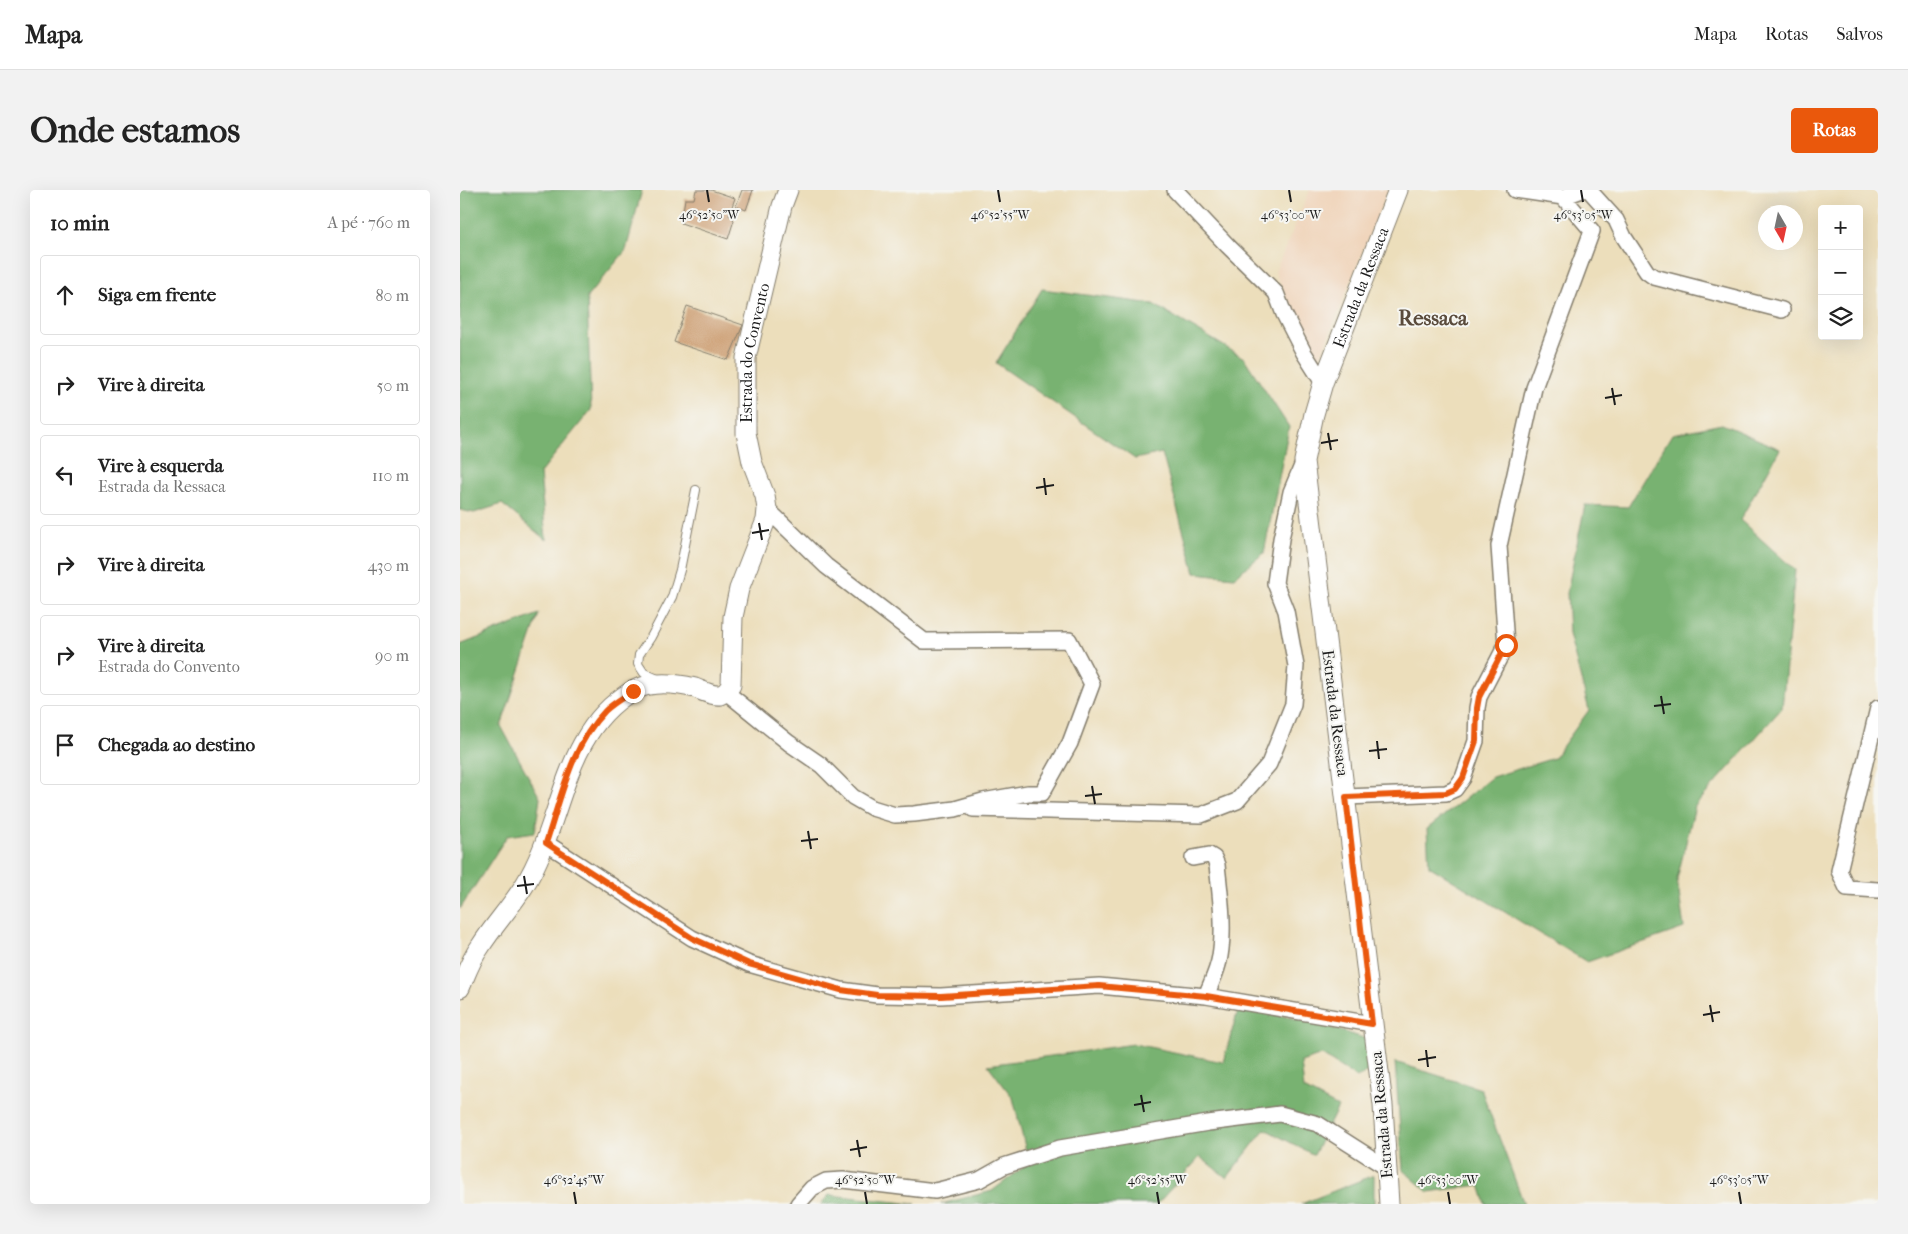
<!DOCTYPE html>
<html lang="pt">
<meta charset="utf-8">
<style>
body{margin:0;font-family:"IM FELL French Canon",serif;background:#f2f2f2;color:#222}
.controls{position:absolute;right:15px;top:15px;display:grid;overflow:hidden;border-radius:5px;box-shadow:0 5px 20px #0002}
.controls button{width:45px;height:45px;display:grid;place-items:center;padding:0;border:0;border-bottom:1px solid #e0e0e0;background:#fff;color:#222;font:25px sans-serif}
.compass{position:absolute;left:1298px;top:15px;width:45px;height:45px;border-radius:50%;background:#fff;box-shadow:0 5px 20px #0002;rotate:171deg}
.stop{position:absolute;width:15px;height:15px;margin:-11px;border:4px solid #ea580c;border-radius:50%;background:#fff}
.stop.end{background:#ea580c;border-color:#fff;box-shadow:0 1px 5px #0008}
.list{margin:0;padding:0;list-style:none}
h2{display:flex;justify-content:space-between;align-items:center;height:65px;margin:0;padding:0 20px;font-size:21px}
h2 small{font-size:16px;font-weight:400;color:#767676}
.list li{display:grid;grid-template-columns:32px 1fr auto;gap:15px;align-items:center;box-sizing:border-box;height:80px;margin:0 10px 10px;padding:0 10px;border:1px solid #e0e0e0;border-radius:5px}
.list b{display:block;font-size:19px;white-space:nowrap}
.list p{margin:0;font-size:16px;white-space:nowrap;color:#767676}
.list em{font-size:16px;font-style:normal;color:#767676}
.icon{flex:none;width:28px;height:28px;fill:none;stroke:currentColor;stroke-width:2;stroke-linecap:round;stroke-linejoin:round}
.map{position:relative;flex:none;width:1418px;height:1014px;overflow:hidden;border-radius:5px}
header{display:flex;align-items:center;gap:30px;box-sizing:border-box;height:70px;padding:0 25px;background:#fff;border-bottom:1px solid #e0e0e0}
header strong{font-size:24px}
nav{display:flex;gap:28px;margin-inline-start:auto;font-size:18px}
.intro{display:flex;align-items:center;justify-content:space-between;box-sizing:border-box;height:120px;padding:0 30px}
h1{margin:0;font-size:35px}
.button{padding:12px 22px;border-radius:5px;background:#ea580c;color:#fff;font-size:18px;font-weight:700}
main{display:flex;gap:30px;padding:0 30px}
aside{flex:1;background:#fff;border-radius:5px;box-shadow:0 5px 20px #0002}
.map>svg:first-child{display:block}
.built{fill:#f0d5bc}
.forest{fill:#78b271;stroke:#4a6746}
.building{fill:#cea177}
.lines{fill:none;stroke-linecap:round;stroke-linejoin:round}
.service-casing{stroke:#847d6c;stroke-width:10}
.minor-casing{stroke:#847d6c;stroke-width:18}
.tertiary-casing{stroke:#847d6c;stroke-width:21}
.service{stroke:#fff;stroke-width:8}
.minor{stroke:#fff;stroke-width:15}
.tertiary{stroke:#fff;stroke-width:19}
.route{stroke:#ea580c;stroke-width:6}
.ticks{fill:none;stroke:#1c1c1c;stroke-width:2}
.labels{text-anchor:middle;stroke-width:4;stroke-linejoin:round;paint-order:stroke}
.street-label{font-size:16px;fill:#1c1c1c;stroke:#f6f6f2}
.district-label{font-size:21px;font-weight:bold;fill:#5a4b3c;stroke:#f6f6f2}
.ticks-label{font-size:12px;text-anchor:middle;fill:#1c1c1c;stroke:#f6f6f2;stroke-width:4;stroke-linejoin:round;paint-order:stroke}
</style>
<header>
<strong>Mapa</strong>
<nav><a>Mapa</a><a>Rotas</a><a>Salvos</a></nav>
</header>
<div class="intro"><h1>Onde estamos</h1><a class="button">Rotas</a></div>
<main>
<aside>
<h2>10 min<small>A pé · 760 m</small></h2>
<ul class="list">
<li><svg class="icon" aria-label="ahead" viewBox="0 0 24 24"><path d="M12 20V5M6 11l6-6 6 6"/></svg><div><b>Siga em frente</b></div><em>80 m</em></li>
<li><svg class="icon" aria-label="right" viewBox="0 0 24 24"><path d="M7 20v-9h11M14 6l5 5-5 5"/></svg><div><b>Vire à direita</b></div><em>50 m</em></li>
<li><svg class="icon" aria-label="left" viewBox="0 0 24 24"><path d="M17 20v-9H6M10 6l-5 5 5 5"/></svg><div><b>Vire à esquerda</b><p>Estrada da Ressaca</p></div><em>110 m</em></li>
<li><svg class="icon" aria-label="right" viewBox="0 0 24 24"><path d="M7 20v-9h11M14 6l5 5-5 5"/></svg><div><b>Vire à direita</b></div><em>430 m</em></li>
<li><svg class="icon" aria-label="right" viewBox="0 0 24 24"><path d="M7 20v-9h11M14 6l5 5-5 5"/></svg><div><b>Vire à direita</b><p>Estrada do Convento</p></div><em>90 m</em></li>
<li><svg class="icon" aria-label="arrive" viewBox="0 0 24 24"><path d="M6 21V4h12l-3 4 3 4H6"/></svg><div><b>Chegada ao destino</b></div></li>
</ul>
</aside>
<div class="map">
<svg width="1418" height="1014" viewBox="0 0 1418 1014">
<rect width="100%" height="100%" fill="#f6f6f2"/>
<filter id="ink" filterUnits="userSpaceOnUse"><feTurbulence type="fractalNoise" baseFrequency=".02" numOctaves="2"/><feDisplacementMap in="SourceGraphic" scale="10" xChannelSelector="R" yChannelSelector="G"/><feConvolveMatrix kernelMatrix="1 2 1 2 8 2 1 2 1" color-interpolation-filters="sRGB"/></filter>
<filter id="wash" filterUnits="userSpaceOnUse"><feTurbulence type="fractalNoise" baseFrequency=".0096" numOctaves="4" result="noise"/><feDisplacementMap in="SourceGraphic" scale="20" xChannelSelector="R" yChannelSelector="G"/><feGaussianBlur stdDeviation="1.12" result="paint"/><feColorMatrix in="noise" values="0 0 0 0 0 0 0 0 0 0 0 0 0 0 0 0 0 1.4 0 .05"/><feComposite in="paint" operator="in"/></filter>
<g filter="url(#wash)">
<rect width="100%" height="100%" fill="#ecdebb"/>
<!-- built -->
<path class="built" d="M850 0H928L862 162 860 165 852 166 815 82Z"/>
<!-- forest -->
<path class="forest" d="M0 0H182L166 60 127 107 131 220 80 283 86 350 42 314 14 323 0 320Z
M582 99 693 114 784 168 829 237 804 363 774 387 735 383 702 263 675 269 536 173Z
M1262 234 1320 259 1280 330 1335 380 1322 518 1235 616 1217 689 1224 738 1127 772 969 676 967 639 1032 587 1094 568 1129 520 1109 444 1107 402 1125 315 1168 317 1212 244Z
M79 424 41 536 80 608 75 642 47 646 0 719V455Z
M779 817 852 832 907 849 911 879 897 888 862 865 841 872 844 899 878 917 854 965 805 939 767 988 740 967 697 1014H481L532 1001 569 973 553 908 528 875 674 854 763 872Z
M935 872 1021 899 1064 1014H1026L1020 995 968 1002 943 980Z
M914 985V1014H841Z
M369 1005 456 1014H361Z"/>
<g id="blocks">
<!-- building -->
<path class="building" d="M236 0H251L275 8 269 25 274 30 268 49 221 33 225 9H234Z
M282 0H293L286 20 276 16Z
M227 116 283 135 268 170 214 152Z"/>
</g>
</g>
<g filter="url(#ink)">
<use href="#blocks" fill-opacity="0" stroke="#847d6c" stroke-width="1"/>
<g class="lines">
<!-- service casing -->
<g class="service-casing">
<path id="service" d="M200 490 184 483 178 474 179 465 191 447 212 407 220 380 236 300"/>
</g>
<!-- minor casing -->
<g class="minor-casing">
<path id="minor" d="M715 0 768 56 816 103 824 124 844 163 863 193
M1055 0 1103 7 1122 0
M1129 0 1156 30 1164 47 1187 82 1194 87 1322 120
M266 502 329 553 361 575 393 607 412 618 435 625 454 624 495 619 523 611 568 603H582L610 553 632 494 609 450 464 451 366 376 307 319
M1418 518 1379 681 1387 698 1418 700
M886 607 986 603 995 599 1003 588 1016 551 1017 518 1019 507 1046 455 1039 356 1074 198 1132 41 1103 7
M513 619 741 625 777 611 809 574 833 514 836 476 826 421 815 393 821 349 831 302 844 271
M86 653 232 748 289 774 381 800 417 805 481 806 639 796 746 806C751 793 758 780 760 766 765 736 760 704 757 675L754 668 749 665 733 668
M746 806 912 834
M338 1014 352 998 366 991 383 990 475 1001 519 990 544 976 600 958 748 933 820 924 858 934 927 978"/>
</g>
<!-- tertiary casing -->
<g class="tertiary-casing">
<g id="tertiary">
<path id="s1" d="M0 798C6 784 11 769 20 757 33 736 51 717 64 696 104 633 101 543 172 501 190 491 215 493 235 498 243 501 252 506 260 505 266 503 268 500 271 495L273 427 279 399 306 330 307 319 305 306 292 272 286 243V168L322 16 328 0"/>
<path id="s2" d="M929 1014 923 915 844 271 854 224 863 193 938 0"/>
</g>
</g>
<!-- service -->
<use href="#service" class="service"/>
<!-- minor -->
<use href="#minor" class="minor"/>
<!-- tertiary -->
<use href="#tertiary" class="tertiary"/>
</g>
</g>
<g class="lines" filter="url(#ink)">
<!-- route -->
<path class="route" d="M173 501C164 507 153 513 145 521 111 556 101 608 86 653L232 748 289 774 381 800 417 805 481 806 639 796 746 806 912 834 886 607 986 603 995 599 1003 588 1016 551 1017 518 1019 507 1046 455"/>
</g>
<!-- ticks -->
<path class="ticks" d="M247 0 249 12M538 0 540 12M829 0 831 12M1121 0 1123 12M1152 198 1155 215M1145 208 1162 205M868 243 871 260M861 253 878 250M584 288 586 305M576 298 594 295M299 333 302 350M292 343 309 340M1201 506 1204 524M1194 516 1211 514M917 551 919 569M909 561 927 559M632 596 635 614M625 606 642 604M348 641 351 659M341 651 358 649M64 686 67 704M57 696 74 694M1250 815 1253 832M1243 825 1260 822M966 860 968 877M958 870 976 867M681 905 684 922M674 915 691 912M397 950 400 967M390 960 407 957M114 1002 116 1014M405 1002 407 1014M697 1002 699 1014M988 1002 990 1014M1279 1002 1281 1014"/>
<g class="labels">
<!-- street labels -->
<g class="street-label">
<text dy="6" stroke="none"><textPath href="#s2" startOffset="931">Estrada da Ressaca</textPath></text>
<text dy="6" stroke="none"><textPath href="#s1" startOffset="796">Estrada do Convento</textPath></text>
<text transform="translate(876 523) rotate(83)" y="6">Estrada da Ressaca</text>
<text transform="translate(921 925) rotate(-95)" y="6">Estrada da Ressaca</text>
</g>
<!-- district labels -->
<g class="district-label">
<text x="973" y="135">Ressaca</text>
</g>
</g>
<g class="ticks-label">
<text x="249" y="29">46°52'50"W</text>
<text x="540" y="29">46°52'55"W</text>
<text x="831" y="29">46°53'00"W</text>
<text x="1123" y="29">46°53'05"W</text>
<text x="114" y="994">46°52'45"W</text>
<text x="405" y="994">46°52'50"W</text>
<text x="697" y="994">46°52'55"W</text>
<text x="988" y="994">46°53'00"W</text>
<text x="1279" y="994">46°53'05"W</text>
</g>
</svg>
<div class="controls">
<button>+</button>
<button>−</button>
<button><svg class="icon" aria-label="layers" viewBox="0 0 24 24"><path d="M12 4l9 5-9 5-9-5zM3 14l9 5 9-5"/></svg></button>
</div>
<svg class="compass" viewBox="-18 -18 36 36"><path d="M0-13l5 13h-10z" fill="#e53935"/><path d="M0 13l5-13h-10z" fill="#767676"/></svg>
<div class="stop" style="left:1046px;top:455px"></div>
<div class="stop end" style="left:173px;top:501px"></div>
</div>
</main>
